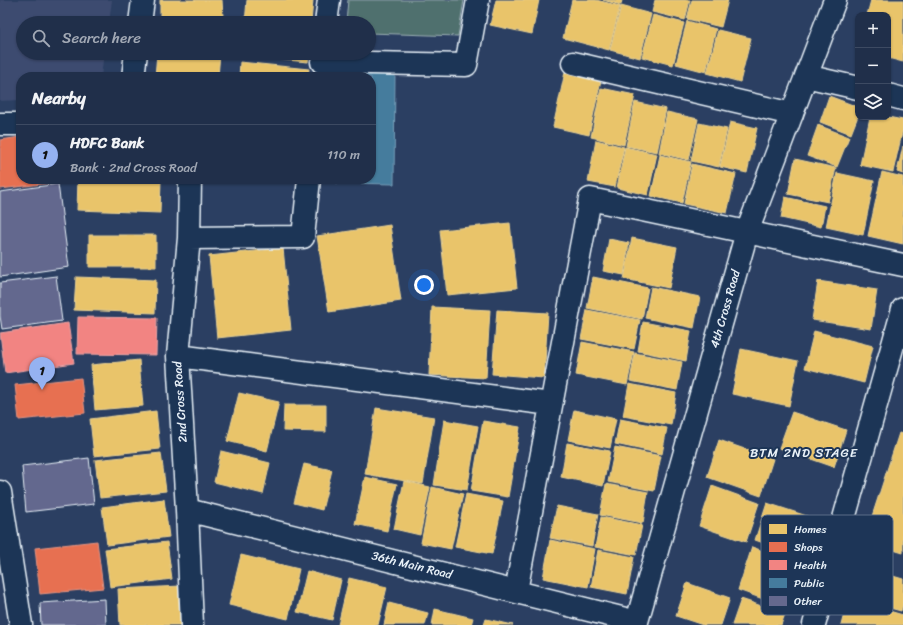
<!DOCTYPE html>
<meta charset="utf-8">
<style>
body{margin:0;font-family:Sriracha,sans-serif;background:#2d3b54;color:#f1f3f6}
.controls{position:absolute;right:12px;top:12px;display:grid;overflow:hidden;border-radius:8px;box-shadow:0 1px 3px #0004}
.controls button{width:36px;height:36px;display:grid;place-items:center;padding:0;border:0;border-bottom:1px solid #3d4a62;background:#202f4a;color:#f1f3f6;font:20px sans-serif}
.you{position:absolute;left:424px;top:285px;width:14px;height:14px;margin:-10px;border:3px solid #fff;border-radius:50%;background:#1a73e8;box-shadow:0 0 0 6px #1a73e833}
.badge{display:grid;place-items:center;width:26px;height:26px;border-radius:50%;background:#95b2f1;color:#111;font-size:13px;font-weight:700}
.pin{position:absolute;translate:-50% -33px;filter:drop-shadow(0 1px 2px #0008)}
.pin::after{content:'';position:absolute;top:21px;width:14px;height:12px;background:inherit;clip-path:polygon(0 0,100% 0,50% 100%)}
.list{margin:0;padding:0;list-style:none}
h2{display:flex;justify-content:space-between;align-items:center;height:52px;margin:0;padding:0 16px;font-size:17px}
h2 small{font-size:13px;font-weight:400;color:#a2a9b5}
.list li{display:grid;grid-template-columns:26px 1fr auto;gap:12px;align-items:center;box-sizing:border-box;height:60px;padding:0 16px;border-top:1px solid #3d4a62}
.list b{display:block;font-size:15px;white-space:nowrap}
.list p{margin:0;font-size:13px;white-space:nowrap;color:#a2a9b5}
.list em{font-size:13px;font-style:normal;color:#a2a9b5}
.icon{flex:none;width:22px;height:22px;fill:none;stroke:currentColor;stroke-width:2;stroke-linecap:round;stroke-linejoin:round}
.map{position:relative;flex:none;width:903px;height:625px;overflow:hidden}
.search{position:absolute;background:#202f4a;box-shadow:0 1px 3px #0004;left:16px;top:16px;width:360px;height:44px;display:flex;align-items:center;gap:10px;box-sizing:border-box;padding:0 14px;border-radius:22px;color:#a2a9b5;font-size:15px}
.panel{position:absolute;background:#202f4a;box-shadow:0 1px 3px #0004;left:16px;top:72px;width:360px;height:112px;border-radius:16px}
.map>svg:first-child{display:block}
.built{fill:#3c4b6f}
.green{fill:#506f6e;stroke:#9cb0b3}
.homes{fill:#e9c46a;stroke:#e9d295}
.shops{fill:#e76f51;stroke:#e79683}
.health{fill:#f28482;stroke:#efa5a5}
.public{fill:#457b9d;stroke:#769eb8}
.building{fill:#64688e;stroke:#e8f1f8}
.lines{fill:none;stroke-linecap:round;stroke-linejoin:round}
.minor-casing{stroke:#e8f1f8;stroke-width:25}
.tertiary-casing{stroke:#e8f1f8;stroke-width:25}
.minor{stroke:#1d3557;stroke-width:22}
.tertiary{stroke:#1d3557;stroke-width:22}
.labels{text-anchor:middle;stroke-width:4;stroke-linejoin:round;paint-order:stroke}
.street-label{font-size:12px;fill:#e8f1f8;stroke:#1d3557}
.neighbourhood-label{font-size:13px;letter-spacing:1px;fill:#e8f1f8;stroke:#1d3557}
.key{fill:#1d3557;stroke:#5a6d87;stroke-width:1}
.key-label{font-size:11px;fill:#e8f1f8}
</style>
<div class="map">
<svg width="903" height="625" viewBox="0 0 903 625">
<rect width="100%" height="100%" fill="#2b3f62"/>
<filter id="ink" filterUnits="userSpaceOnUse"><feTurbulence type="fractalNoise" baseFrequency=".025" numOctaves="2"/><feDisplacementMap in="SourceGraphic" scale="8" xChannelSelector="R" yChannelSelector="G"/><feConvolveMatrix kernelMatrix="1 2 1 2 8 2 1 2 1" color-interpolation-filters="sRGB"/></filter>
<g filter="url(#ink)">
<!-- built -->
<path class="built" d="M0 0H112L109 23H23V53H104L101 77H21V100L0 101Z"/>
<!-- green -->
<path class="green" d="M348 0H464L458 36 369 33V23H346Z"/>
<!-- homes -->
<path class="homes" d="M160 0H222L223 17 160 19Z
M247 0H313L311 23H245Z
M496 0H539L532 34 490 25Z
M572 0H596L620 6 609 50 563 38Z
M603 0H622L621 5Z
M655 0H690L685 20 652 12Z
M692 0H728L721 27 687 19Z
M871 0H903V62L888 58V15H867Z
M621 6 651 14 640 58 610 50Z
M653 15 684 23 673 65 642 57Z
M687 21 716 29 706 72 676 64Z
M718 30 751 38 740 82 707 73Z
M157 53H220L218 77H155Z
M242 53H309L308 62 242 56Z
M240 62 309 69 308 77H239Z
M565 72 601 80 589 135 553 127Z
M601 88 635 95 624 145 591 137Z
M829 96 858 107V116L851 134 820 122Z
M635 102 666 109 657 152 626 146Z
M667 112 698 119 689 160 659 153Z
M870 117H888L903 120V129L893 172 860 165Z
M730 122 757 128 747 173 720 167Z
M699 123 727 129 719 167 691 161Z
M818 125 849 137 837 167 807 156Z
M596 140 624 147 615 187 588 182Z
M903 146V174L897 172Z
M625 147 657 154 648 195 617 188Z
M660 155 691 162 682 203 651 196Z
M795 159 836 168 828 202 788 194Z
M692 164 736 174 727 213 684 204Z
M882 172 903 177V244L868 236Z
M837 173 874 181 863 235 826 227Z
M78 179 161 180 160 213 77 210Z
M785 197 825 206 821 227 781 218Z
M510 223 517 288 447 295 440 230Z
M390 225 401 301 329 312 317 236Z
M89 235H156V267H89Z
M632 238 677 247 669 288 624 279Z
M609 239 629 243 624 275 603 271Z
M283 248 291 330 217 338 209 256Z
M76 277 156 280 155 313 74 310Z
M593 277 648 288 642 319 587 308Z
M818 281 877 290 871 329 812 320Z
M651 287 700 297 694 328 645 318Z
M432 307 490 310 486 378 429 375Z
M497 310 548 313 544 378 492 374Z
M587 310 640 320 634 349 581 339Z
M643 322 691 331 686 361 638 351Z
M814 331 873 346 864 383 805 368Z
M582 342 634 352 627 385 576 375Z
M741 349 798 361 789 406 732 394Z
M635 353 682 362 677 390 630 381Z
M139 360 143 406 95 410 91 365Z
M629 384 676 393 671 425 623 416Z
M239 393 279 402 267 451 227 441Z
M284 405H326V432L283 431Z
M376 408 434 417 423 484 365 474Z
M574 410 616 419 610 448 568 440Z
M156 411 160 449 94 456 90 419Z
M792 412 846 430 834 467 779 448Z
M620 419 667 428 662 454 615 444Z
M444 420 478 426 467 490 434 485Z
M483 421 520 427 508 497 471 491Z
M899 433 903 434V553L864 541Z
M719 440 773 459 761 496 707 477Z
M567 443 610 451 603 486 561 477Z
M615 447 661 456 654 491 608 482Z
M221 451 270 463 263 494 214 482Z
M161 453 166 491 100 498 95 460Z
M304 464 332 470 322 510 294 503Z
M365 477 397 484 387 531 355 524Z
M404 481 430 487 420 535 394 529Z
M606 484 648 492 643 523 600 515Z
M712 486 759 503 746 542 699 526Z
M432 487 463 494 451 549 421 543Z
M466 494 503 501 492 554 455 547Z
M164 499 169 537 107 545 102 507Z
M767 503 810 517 798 555 755 540Z
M557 506 598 514 592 546 550 538Z
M601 517 642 525 636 555 595 547Z
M550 540 595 549 588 587 543 578Z
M167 542 172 579 110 587 105 549Z
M752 547 805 566 791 609 738 590Z
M598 550 634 557 627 594 591 587Z
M241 555 299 569 288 619 229 605Z
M862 567 903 579V604L901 611 853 598Z
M307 571 341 580 332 620 297 612Z
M349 578 387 587 378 625H338Z
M687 583 730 598 721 625H703L676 616Z
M181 586 183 625H120L118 589Z
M741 599 785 614 781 625H732Z
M848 599 903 615V625H841Z
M389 603 428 613 425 625H384Z
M435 609 473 618 471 625H432Z
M486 619 513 625H484Z"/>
<!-- shops -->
<path class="shops" d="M21 137V179H67V181L0 189V140Z
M81 378 85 413 19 420 15 385Z
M97 541 103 588 40 594 35 548Z"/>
<!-- health -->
<path class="health" d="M78 317 157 318 156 355 77 354Z
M68 323 74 363 5 373 0 333Z"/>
<!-- public -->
<path class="public" d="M336 72 395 73 394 184 335 183V179H371V77H336Z"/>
<!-- building -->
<path class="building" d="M58 184 69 267 0 277V192Z
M56 276 62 321 2 329 0 316V283Z
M89 458 94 504 26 512 22 466Z
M105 599 106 625H41L40 603Z"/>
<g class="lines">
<!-- minor casing -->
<g class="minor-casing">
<path id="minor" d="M140 23 143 0
M326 23 329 0
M322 62 466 65 478 0
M573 63 792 114
M806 76 858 88
M133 77 136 53
M888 95 903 99
M0 124H21
M190 179 189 238 178 356 187 510 192 625
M189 238 303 237 309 179
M178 356 551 404
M187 510 637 622
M516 591 590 199 903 265
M636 625 747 232 835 0
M814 625 903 309"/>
</g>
<!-- tertiary casing -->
<g class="tertiary-casing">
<path id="tertiary" d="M0 492 21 625"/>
</g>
<!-- minor -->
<use href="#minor" class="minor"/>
<!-- tertiary -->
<use href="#tertiary" class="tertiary"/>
</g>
</g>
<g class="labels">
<!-- street labels -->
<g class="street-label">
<text transform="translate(725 309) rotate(-74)" y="4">4th Cross Road</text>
<text transform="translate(180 402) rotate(-94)" y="4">2nd Cross Road</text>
<text transform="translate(412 565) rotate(14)" y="4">36th Main Road</text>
</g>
<!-- neighbourhood labels -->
<g class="neighbourhood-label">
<text x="804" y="457">BTM 2ND STAGE</text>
</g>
</g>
<!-- legend -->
<rect x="761" y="515" width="132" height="100" rx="6" class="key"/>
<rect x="769" y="524" width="18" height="10" fill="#e9c46a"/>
<rect x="769" y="542" width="18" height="10" fill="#e76f51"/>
<rect x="769" y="560" width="18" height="10" fill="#f28482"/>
<rect x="769" y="578" width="18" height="10" fill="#457b9d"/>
<rect x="769" y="596" width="18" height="10" fill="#64688e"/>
<g class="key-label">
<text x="794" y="533">Homes</text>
<text x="794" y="551">Shops</text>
<text x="794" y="569">Health</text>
<text x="794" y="587">Public</text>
<text x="794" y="605">Other</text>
</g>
</svg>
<div class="controls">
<button>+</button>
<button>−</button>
<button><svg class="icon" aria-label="layers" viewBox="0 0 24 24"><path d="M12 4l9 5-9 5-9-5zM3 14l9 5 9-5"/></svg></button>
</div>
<div class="you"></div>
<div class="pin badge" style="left:42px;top:390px">1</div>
<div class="search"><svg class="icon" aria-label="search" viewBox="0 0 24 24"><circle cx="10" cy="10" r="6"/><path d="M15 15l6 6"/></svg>Search here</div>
<section class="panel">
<h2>Nearby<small></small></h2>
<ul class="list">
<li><span class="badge">1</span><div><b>HDFC Bank</b><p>Bank · 2nd Cross Road</p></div><em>110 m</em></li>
</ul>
</section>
</div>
